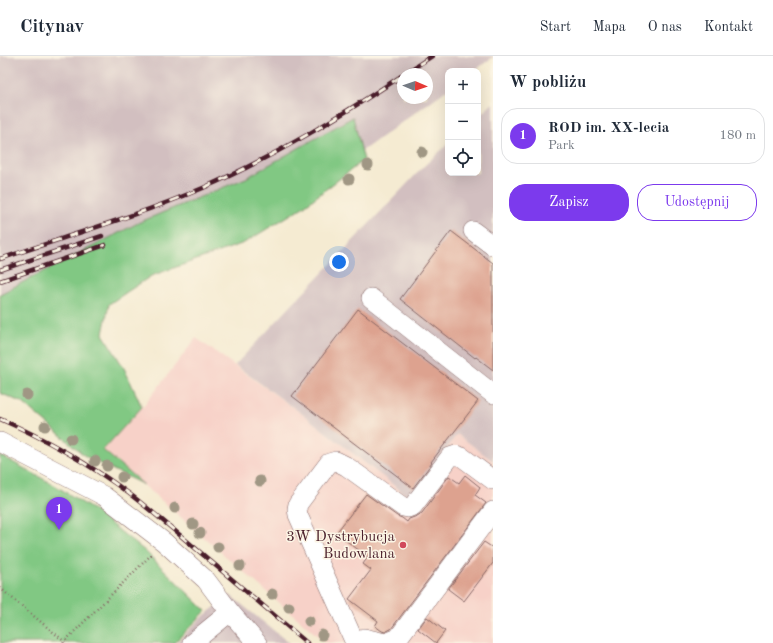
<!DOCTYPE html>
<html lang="pl">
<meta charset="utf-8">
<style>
body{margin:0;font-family:"Old Standard TT",serif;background:#f6f6f7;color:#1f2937}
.controls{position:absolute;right:12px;top:12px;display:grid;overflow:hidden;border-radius:8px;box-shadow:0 4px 16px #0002}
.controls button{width:36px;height:36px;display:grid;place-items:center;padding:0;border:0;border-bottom:1px solid #e0e1e3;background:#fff;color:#1f2937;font:20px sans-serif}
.compass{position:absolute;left:397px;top:12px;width:36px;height:36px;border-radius:50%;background:#fff;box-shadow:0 4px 16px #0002;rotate:92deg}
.you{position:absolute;left:339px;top:206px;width:14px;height:14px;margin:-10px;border:3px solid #fff;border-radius:50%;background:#1a73e8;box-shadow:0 0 0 6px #1a73e833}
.badge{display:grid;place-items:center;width:26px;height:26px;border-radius:50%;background:#7c3aed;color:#fff;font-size:13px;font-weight:700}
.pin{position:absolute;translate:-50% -33px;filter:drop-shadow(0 1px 2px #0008)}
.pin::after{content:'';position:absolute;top:21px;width:14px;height:12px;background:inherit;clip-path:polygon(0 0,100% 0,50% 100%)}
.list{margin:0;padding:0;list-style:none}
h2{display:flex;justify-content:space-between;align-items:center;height:52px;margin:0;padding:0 16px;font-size:17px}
h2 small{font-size:13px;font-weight:400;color:#747a83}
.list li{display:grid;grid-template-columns:26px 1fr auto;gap:12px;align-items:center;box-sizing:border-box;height:56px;margin:0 8px 8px;padding:0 8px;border:1px solid #e0e1e3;border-radius:16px}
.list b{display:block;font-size:15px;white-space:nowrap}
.list p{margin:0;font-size:13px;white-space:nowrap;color:#747a83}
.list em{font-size:13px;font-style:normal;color:#747a83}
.actions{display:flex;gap:8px;padding:12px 16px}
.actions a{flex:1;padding:9px 0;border:1px solid #7c3aed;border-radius:16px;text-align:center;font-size:14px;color:#7c3aed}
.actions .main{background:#7c3aed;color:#fff}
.icon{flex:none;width:22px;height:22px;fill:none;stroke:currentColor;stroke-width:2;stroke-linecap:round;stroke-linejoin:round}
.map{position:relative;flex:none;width:493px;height:587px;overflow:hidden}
header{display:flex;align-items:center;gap:24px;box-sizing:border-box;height:56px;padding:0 20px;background:#fff;border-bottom:1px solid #e0e1e3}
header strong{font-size:19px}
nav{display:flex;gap:22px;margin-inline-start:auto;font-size:14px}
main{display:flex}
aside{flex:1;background:#fff}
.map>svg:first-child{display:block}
.built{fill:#f7d1c8}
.industrial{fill:#d2bfc0;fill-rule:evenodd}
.green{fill:#81c883;stroke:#667457}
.building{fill:#dda28f}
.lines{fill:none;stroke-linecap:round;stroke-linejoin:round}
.minor-casing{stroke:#866665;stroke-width:20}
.path{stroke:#866665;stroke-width:2.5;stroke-dasharray:1 3;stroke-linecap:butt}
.minor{stroke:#fff;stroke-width:19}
.rail-casing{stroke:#4a1f2b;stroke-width:4.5}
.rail{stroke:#fcf5e5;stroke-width:3;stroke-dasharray:9;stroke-linecap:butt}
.tree{fill:#a09784}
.poi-dot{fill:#d1495b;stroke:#fcf5e5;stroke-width:1.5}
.labels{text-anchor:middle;stroke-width:3;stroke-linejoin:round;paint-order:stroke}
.poi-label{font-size:15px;fill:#4a1f2b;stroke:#fcf5e5;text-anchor:end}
</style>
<header>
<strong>Citynav</strong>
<nav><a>Start</a><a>Mapa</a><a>O nas</a><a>Kontakt</a></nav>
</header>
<main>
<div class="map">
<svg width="493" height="587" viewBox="0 0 493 587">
<rect width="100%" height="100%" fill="#fcf5e5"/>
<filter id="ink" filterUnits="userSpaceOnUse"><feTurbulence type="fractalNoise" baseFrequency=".025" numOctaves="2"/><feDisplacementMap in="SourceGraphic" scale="8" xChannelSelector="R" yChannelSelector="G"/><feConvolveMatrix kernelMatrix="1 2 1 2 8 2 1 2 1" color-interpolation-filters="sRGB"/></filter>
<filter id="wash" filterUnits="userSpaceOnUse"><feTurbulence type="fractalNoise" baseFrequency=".012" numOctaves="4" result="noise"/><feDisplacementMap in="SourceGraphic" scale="16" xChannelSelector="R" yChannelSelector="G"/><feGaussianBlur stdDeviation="0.9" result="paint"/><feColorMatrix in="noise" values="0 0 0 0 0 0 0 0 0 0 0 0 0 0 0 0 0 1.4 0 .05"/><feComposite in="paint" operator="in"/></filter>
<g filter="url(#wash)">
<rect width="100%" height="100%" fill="#f5ebd2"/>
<!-- built -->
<path class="built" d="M196 282 305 360 410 442 457 378 493 405V587H326L103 394 130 364 143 351Z"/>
<!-- industrial -->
<path class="industrial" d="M0 0H493V1L474 15H448V33L233 188 0 253ZM403 18H427V42H403Z
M493 47V405L457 378 410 442 305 360 235 309 425 109 448 88V117H478V61Z
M230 539 289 587H176L200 563Z"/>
<!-- green -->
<path class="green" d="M353 61 364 104 303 151 244 187 151 220 109 248 103 278 124 312 142 351 103 394 144 429 85 400 23 347 0 337V238L140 166 246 122Z
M0 399 56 430 92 453 145 495 206 555 174 587H0Z"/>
<g id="blocks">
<!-- building -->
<path class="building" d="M451 175 493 207V314L476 301 475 302 400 243Z
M358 253 478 345 431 406 432 407 413 432 292 340Z
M465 419 480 431 475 439 486 447 391 573 385 576 382 575 375 570 378 565 349 543 371 514 363 508 368 501 336 477 366 438 397 460 402 462 407 466 409 463 417 460 422 457 449 420 459 427Z
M484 486 493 492V507L464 545 448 533Z
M427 561 445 575 436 587 418 573Z"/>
</g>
</g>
<g filter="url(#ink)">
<use href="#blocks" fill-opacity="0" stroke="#866665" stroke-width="1"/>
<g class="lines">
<!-- minor casing -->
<g class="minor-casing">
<path id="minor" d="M473 175 493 190
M371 242 493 338
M0 386 104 440 164 486 206 524 230 556 257 587
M192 587 230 556
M355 587 298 459 297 453 298 448 329 407 336 405 346 410 403 451 408 452 413 450 450 401 456 399 462 401 493 424
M356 587 364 582 385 587
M386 587 398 582 493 455"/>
</g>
<!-- path -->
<path class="path" d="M0 532 65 586
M63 587 153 497"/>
<!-- minor -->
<use href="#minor" class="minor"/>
<!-- rail casing -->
<g class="rail-casing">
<path id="rail" d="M404 18 432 0
M0 203C68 180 137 160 203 132 274 101 339 61 403 19
M0 214 102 180
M0 225 105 189
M0 363C46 383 91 409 131 439 157 459 182 481 208 503 241 531 274 559 307 587"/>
</g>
<!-- rail -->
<use href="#rail" class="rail"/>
</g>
<!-- trees -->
<g class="tree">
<circle cx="422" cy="96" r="5.5"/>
<circle cx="368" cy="109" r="5.5"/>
<circle cx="349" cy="123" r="5.5"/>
<circle cx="27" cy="339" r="5.5"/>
<circle cx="45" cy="370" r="5.5"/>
<circle cx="71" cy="383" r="5.5"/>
<circle cx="95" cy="405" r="5.5"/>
<circle cx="107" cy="410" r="5.5"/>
<circle cx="122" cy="421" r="5.5"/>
<circle cx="260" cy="425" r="5.5"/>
<circle cx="175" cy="452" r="5.5"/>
<circle cx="193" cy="468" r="5.5"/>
<circle cx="200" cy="477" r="5.5"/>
<circle cx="218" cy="491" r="5.5"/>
<circle cx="240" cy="510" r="5.5"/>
<circle cx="272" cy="538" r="5.5"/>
<circle cx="289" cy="551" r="5.5"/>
<circle cx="309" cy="565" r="5.5"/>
<circle cx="322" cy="579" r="5.5"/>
</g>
</g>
<!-- markers -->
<circle class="poi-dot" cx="403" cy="489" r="4"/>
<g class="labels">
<!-- poi labels -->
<g class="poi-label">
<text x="395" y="485">3W Dystrybucja<tspan x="395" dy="17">Budowlana</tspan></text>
</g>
</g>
</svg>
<div class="controls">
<button>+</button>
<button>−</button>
<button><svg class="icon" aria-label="locate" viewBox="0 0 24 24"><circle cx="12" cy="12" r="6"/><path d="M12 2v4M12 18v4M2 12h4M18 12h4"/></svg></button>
</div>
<svg class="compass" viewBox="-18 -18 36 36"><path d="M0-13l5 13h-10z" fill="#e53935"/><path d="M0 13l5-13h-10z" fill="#747a83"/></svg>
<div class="you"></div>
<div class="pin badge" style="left:59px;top:474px">1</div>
</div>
<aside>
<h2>W pobliżu<small></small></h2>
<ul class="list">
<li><span class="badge">1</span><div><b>ROD im. XX-lecia</b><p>Park</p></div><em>180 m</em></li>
</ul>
<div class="actions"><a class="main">Zapisz</a><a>Udostępnij</a></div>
</aside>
</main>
